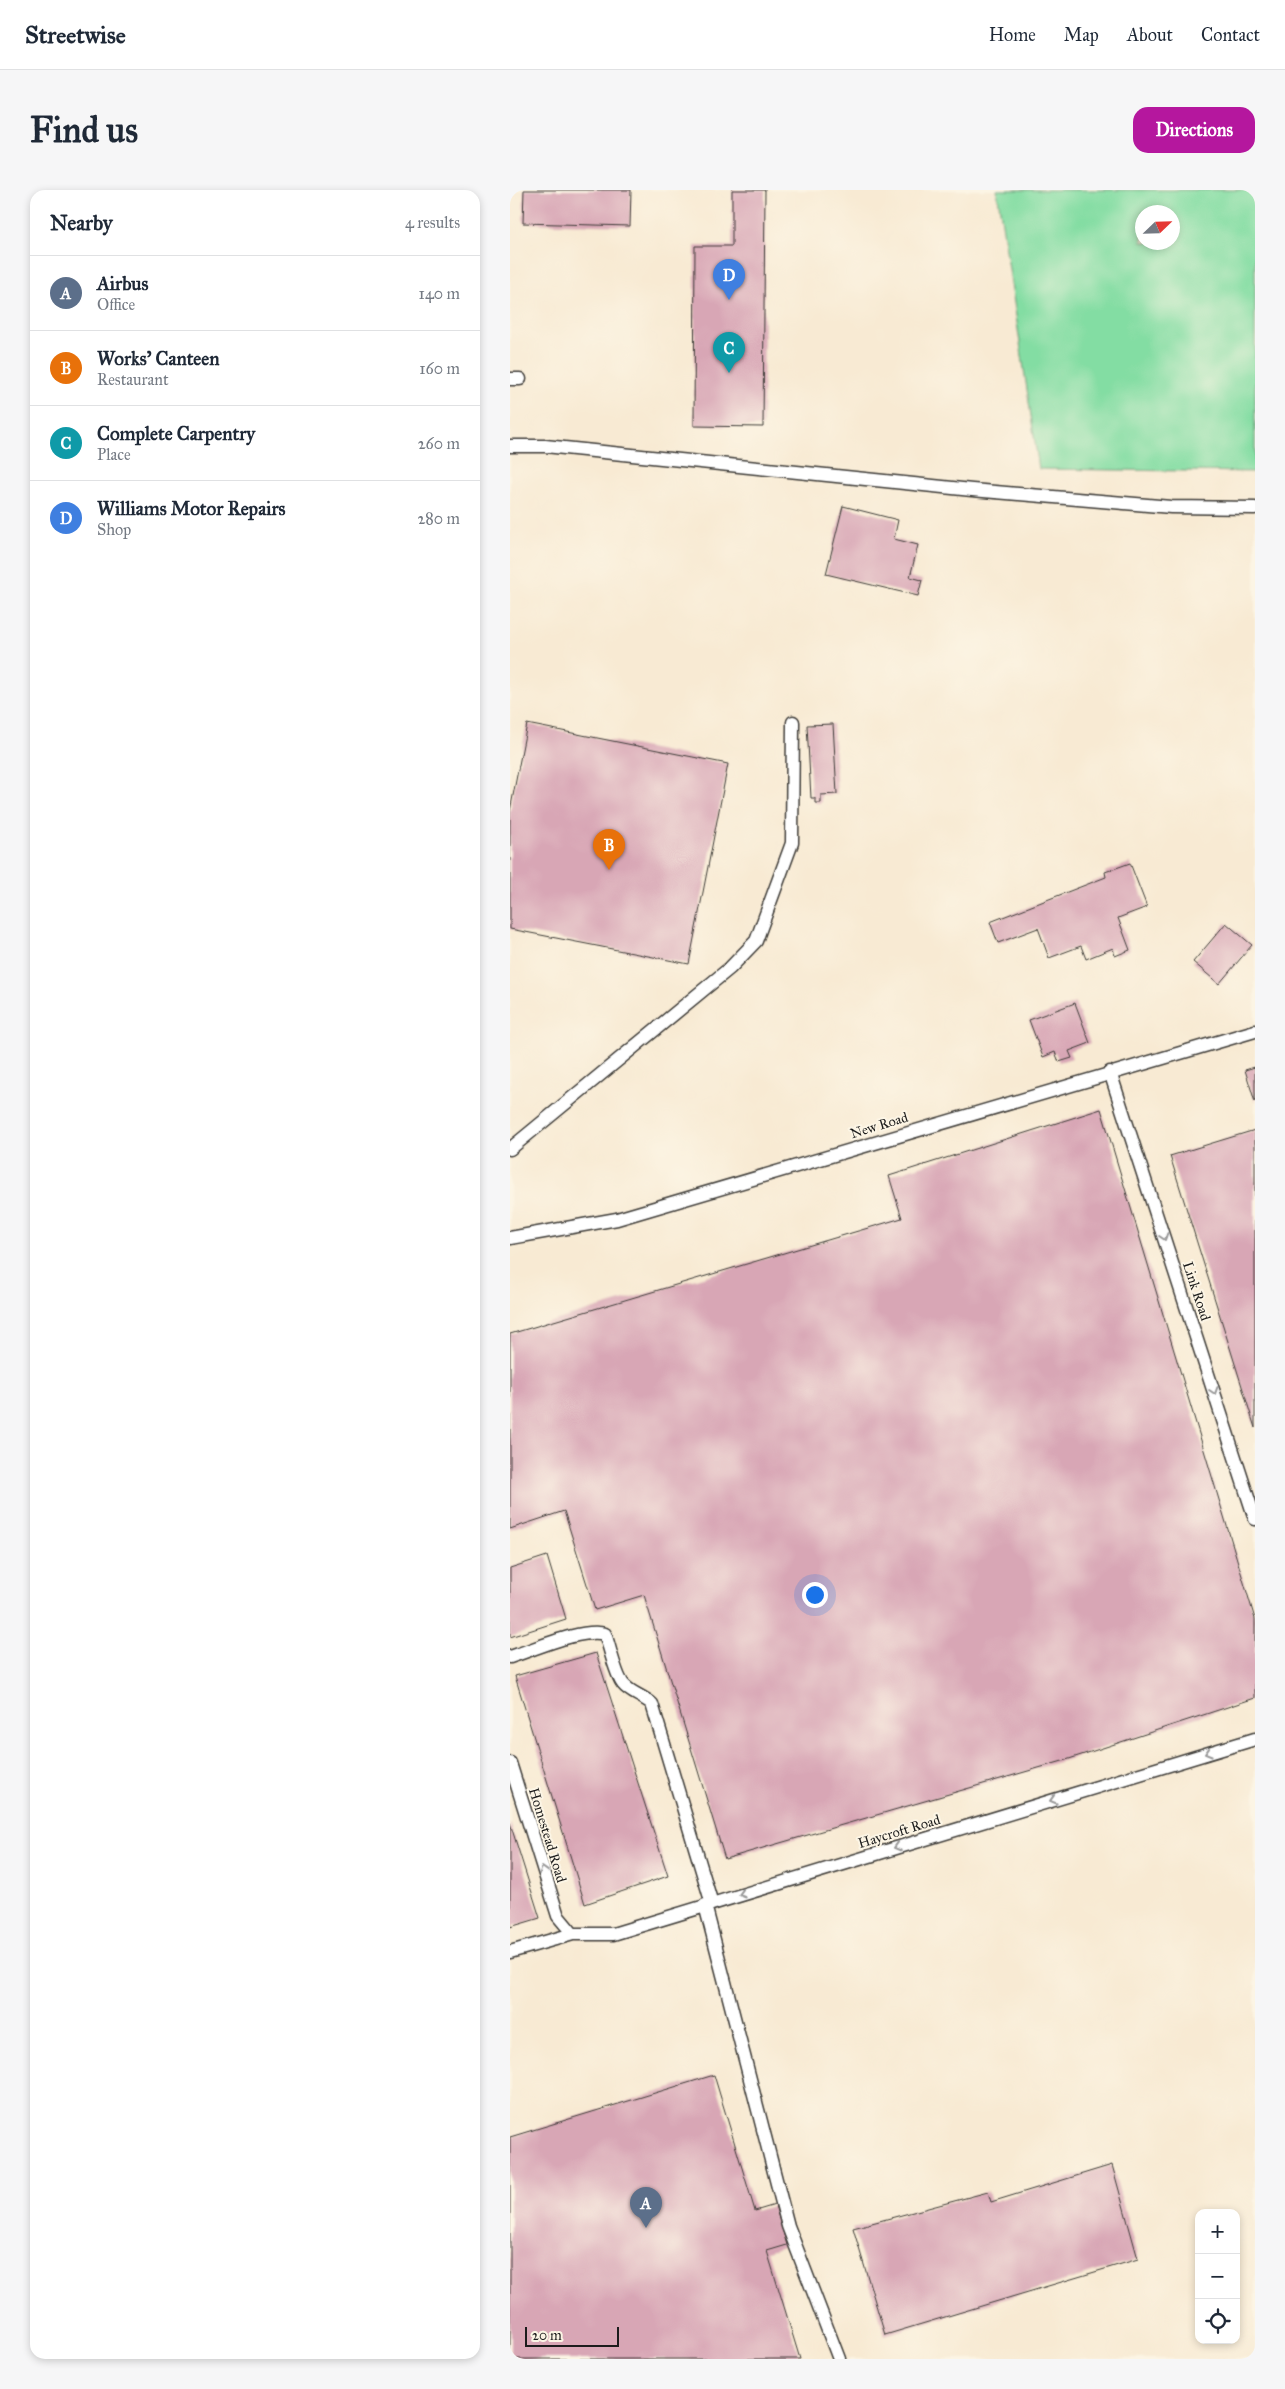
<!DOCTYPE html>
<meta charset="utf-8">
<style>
body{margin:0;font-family:"IM FELL Great Primer",serif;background:#f6f6f7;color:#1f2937}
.controls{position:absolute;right:15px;bottom:15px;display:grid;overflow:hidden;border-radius:10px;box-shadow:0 2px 8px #0003}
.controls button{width:45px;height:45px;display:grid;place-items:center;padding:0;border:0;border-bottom:1px solid #e0e1e3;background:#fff;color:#1f2937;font:25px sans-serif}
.compass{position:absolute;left:625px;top:15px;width:45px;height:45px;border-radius:50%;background:#fff;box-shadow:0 2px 8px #0003;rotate:67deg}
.scale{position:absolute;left:15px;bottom:12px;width:94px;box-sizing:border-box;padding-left:5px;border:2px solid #1c1c1c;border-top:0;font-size:14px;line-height:18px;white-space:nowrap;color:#1c1c1c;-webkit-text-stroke:4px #fcf5e5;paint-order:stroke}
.you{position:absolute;left:304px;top:1404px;width:18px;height:18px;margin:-12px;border:4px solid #fff;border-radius:50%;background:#1a73e8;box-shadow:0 0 0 8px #1a73e833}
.badge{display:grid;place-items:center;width:32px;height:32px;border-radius:50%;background:#b5179e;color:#fff;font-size:16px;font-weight:700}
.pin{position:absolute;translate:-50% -41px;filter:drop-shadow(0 1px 2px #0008)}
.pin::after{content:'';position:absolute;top:26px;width:18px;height:15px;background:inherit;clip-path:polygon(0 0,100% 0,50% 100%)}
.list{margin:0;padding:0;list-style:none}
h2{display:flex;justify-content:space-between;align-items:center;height:65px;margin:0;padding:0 20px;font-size:21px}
h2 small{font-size:16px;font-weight:400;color:#747a83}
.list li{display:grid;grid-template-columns:32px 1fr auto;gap:15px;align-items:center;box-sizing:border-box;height:75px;padding:0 20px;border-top:1px solid #e0e1e3}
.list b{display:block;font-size:19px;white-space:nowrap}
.list p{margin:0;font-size:16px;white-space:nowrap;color:#747a83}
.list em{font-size:16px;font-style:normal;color:#747a83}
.icon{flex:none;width:28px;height:28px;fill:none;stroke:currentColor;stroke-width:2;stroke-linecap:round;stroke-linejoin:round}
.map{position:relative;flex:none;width:745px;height:2169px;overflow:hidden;border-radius:15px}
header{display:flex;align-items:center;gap:30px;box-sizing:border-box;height:70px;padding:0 25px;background:#fff;border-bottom:1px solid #e0e1e3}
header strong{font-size:24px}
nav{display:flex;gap:28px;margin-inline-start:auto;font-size:18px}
.intro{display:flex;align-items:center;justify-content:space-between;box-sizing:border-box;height:120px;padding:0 30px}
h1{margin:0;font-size:35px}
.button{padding:12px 22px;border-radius:15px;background:#b5179e;color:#fff;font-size:18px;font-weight:700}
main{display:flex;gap:30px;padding:0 30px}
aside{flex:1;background:#fff;border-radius:15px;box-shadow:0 2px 8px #0003}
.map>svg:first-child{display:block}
.green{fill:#83dda3;stroke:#507c60;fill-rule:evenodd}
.building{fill:#d8a6b5}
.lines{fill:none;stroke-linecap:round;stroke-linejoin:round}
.service-casing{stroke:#3d3b37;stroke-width:15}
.service{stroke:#fff;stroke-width:12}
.oneway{stroke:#999}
.labels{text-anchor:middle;stroke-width:4;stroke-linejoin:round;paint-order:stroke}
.street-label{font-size:14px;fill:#1c1c1c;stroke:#fcf5e5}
</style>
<header>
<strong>Streetwise</strong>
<nav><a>Home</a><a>Map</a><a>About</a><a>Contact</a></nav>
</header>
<div class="intro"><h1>Find us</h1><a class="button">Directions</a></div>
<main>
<aside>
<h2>Nearby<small>4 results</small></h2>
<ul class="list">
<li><span class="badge" style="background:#5c6f8a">A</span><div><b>Airbus</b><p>Office</p></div><em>140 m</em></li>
<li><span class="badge" style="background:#e8710a">B</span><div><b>Works' Canteen</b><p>Restaurant</p></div><em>160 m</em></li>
<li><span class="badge" style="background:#0f9aa8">C</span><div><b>Complete Carpentry</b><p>Place</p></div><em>260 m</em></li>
<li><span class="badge" style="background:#3f7fe0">D</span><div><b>Williams Motor Repairs</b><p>Shop</p></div><em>280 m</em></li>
</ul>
</aside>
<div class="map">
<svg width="745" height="2169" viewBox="0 0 745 2169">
<rect width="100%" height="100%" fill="#fcf5e5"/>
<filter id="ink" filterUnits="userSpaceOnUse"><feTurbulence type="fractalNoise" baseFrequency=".02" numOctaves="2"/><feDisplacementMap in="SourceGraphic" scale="10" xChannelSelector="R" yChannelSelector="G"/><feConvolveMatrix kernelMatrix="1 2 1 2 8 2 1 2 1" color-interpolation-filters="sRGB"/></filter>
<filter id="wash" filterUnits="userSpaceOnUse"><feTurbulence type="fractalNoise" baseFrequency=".0096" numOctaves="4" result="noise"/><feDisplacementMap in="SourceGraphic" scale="20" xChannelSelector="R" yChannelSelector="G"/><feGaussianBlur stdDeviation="1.12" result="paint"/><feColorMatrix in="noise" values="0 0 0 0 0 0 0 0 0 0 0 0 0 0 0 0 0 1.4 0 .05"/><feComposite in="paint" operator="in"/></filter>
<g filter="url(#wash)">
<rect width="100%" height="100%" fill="#f8ead3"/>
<!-- green -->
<path class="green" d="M487 0H745V282L529 279ZM632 22H662V52H632Z"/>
<g id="blocks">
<!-- building -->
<path class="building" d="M14 0H121L120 36 13 33Z
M222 0H255L253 237 184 236 185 56H222Z
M333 316 388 330 384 349 408 355 400 387 412 390 408 406 316 384Z
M17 534 218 574 179 774 0 739V621Z
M323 534 327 604 311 605V613H305V608H301L297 535Z
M620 673 637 717 608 728 620 760 605 766 603 758 576 769 571 756 539 768 528 738 488 753 480 732 596 687 595 682Z
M716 733 742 755 709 794 683 772Z
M565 813 580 853 559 861 562 868 549 872 545 862 533 867 519 830Z
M745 877V912L735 880Z
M591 919 745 1429V1508L556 1570 215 1669 134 1405 85 1420 54 1321 0 1339V1144L392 1028 379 986Z
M745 940V1238L660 966Z
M37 1366 56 1429 0 1447V1378Z
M86 1463 158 1686 75 1714 5 1486Z
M0 1633 30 1728 0 1737Z
M204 1885 245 2021 265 2015 277 2055 257 2061 290 2169H0V1947Z
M602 1975 628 2069 375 2145 343 2038 478 2002 481 2012Z"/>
</g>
</g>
<g filter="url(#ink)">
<use href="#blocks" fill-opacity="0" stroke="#3d3b37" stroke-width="1"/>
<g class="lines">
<!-- service casing -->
<g class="service-casing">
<path id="service" d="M0 189H10
M0 256H35L462 300 661 317 745 318
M600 882 745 1329
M0 959 220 778 246 751 282 653 283 532
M0 1048 107 1029 745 841
M0 1467C23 1460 73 1437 95 1444 100 1457 105 1484 113 1494 120 1503 133 1506 142 1514L202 1714
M0 1573 48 1726 63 1744H103L745 1549
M195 1715 278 2036 329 2169
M0 1762 63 1744"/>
</g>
<!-- service -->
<use href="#service" class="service"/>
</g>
<!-- one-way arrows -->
<defs><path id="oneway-chevron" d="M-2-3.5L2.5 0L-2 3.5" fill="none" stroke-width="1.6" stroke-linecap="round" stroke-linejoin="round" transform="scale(1.25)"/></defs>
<g class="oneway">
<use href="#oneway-chevron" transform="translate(654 1047) rotate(72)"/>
<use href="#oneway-chevron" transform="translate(704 1201) rotate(72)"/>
<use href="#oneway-chevron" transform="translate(698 1563) rotate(163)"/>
<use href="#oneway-chevron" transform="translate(543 1610) rotate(163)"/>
<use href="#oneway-chevron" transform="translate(387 1657) rotate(163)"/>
<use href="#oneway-chevron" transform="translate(33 1680) rotate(-107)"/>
<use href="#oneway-chevron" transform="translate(232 1704) rotate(163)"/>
</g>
</g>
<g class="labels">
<!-- street labels -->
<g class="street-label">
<text transform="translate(369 935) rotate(-17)" y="5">New Road</text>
<text transform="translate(687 1101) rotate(72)" y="5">Link Road</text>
<text transform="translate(389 1641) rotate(-17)" y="5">Haycroft Road</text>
<text transform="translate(38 1645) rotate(73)" y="5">Homestead Road</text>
</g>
</g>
</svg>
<div class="controls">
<button>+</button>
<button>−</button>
<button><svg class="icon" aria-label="locate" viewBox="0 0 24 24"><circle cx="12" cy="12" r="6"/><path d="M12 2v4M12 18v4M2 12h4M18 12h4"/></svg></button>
</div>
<svg class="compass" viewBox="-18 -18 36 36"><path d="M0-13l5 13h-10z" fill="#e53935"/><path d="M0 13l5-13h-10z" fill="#747a83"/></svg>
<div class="scale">20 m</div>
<div class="you"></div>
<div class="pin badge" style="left:136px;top:2038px;background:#5c6f8a">A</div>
<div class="pin badge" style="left:99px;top:680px;background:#e8710a">B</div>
<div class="pin badge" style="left:219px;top:183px;background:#0f9aa8">C</div>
<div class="pin badge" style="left:219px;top:110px;background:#3f7fe0">D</div>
</div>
</main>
